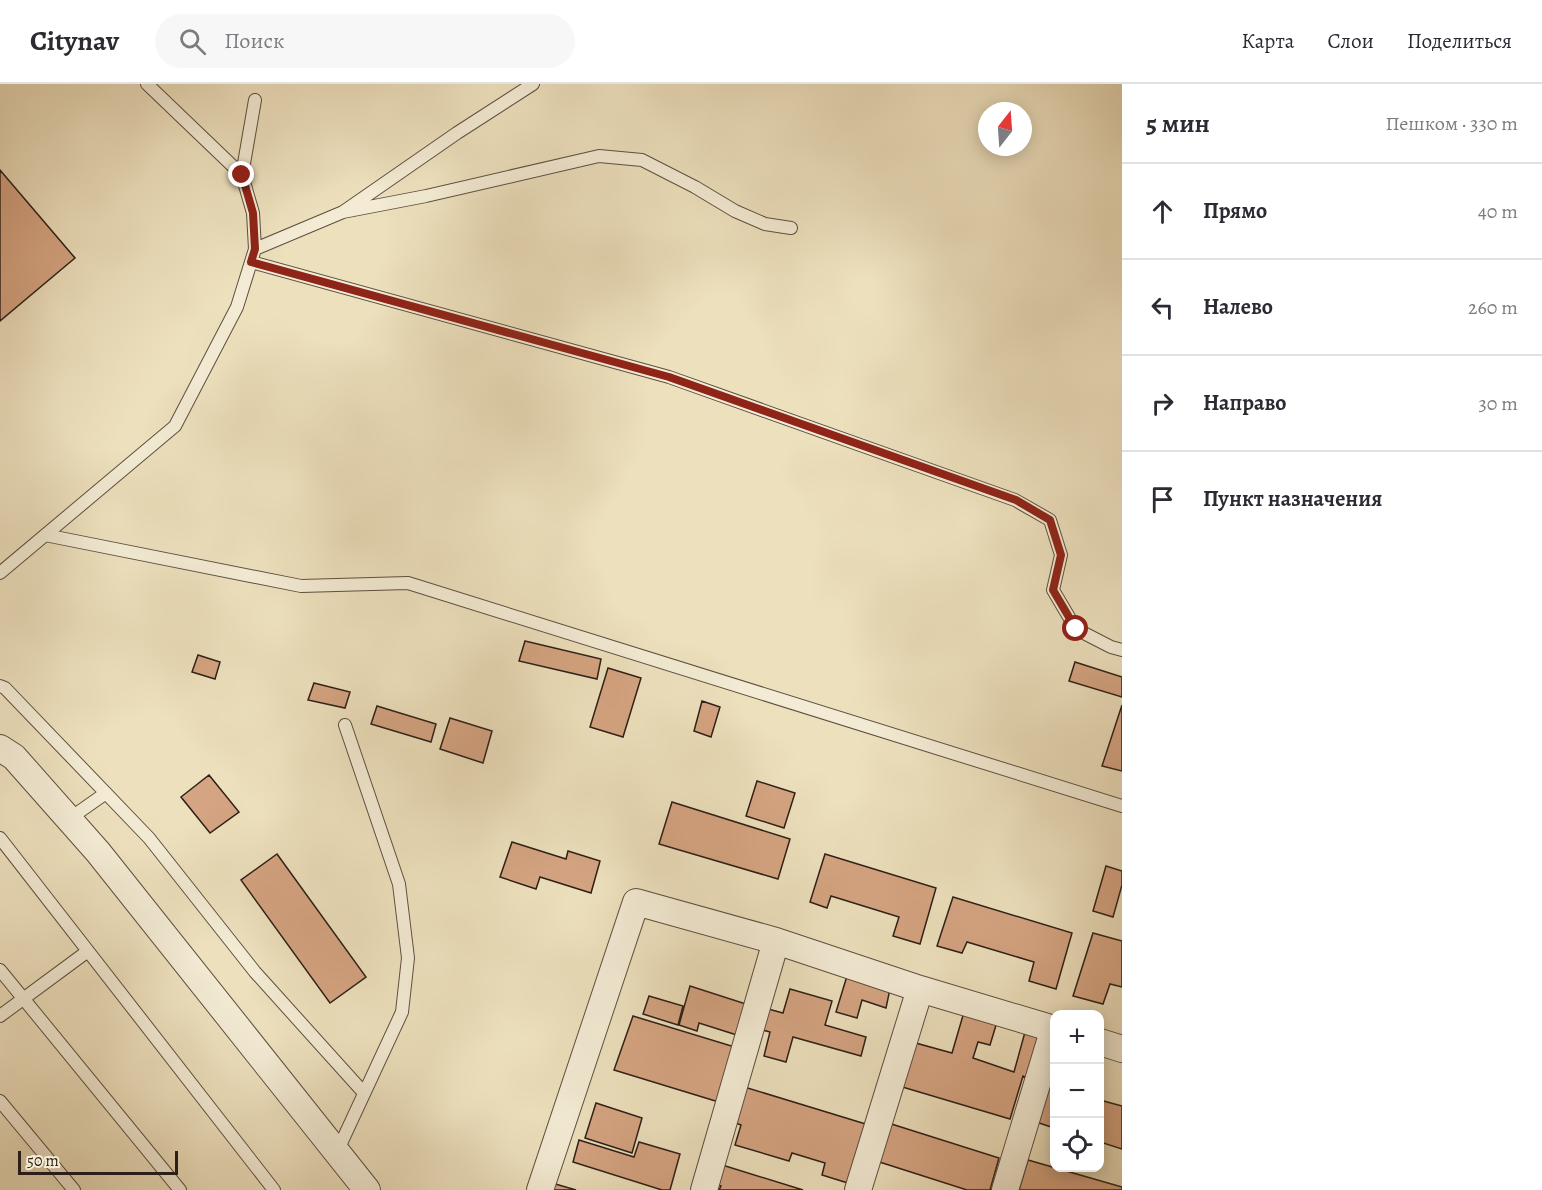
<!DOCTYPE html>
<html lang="ru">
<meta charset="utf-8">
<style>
body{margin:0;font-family:Alegreya,serif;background:#f7f7f7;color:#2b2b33}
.controls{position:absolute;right:18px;bottom:18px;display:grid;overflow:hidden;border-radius:12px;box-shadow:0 3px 15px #0003}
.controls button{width:54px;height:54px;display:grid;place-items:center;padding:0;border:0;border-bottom:2px solid #e1e1e2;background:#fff;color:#2b2b33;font:30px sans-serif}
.compass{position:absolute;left:978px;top:18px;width:54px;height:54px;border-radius:50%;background:#fff;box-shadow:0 3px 15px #0003;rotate:17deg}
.scale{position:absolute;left:18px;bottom:15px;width:160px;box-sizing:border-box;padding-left:6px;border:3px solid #2d1f17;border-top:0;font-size:16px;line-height:21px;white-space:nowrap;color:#2d1f17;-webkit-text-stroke:4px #f3ebd4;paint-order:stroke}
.stop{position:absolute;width:18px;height:18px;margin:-14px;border:4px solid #8f2418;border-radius:50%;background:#fff}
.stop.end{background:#8f2418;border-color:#fff;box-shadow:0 2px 6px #0008}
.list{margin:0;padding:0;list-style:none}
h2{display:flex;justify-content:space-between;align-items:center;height:78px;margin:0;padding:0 24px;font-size:26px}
h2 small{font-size:20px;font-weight:400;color:#7c7c81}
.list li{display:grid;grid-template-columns:39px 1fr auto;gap:18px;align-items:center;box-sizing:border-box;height:96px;padding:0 24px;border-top:2px solid #e1e1e2}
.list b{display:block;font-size:22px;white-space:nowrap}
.list em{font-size:20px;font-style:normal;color:#7c7c81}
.icon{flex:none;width:33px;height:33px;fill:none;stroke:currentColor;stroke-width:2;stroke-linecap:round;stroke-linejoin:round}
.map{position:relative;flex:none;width:1122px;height:1106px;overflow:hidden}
header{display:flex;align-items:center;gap:36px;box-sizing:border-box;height:84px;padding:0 30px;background:#fff;border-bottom:2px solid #e1e1e2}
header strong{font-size:28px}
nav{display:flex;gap:33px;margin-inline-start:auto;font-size:21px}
.search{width:420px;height:54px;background:#f7f7f7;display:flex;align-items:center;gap:15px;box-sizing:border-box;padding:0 21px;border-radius:33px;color:#7c7c81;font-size:22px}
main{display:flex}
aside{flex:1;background:#fff}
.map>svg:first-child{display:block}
.building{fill:#d5a482;stroke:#2d1f17;stroke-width:1.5}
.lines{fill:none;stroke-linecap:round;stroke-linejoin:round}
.service-casing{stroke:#5d4f40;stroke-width:14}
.minor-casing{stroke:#5d4f40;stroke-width:28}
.service{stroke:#f3ebd4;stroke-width:12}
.minor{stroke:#f3ebd4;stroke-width:26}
.route{stroke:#8f2418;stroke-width:8}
</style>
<header>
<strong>Citynav</strong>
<div class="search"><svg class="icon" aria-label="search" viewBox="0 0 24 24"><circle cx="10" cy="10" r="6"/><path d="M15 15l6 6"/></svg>Поиск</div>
<nav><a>Карта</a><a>Слои</a><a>Поделиться</a></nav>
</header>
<main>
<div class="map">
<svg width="1122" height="1106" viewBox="0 0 1122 1106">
<rect width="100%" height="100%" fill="#ede0bd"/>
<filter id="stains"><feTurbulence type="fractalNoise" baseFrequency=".00333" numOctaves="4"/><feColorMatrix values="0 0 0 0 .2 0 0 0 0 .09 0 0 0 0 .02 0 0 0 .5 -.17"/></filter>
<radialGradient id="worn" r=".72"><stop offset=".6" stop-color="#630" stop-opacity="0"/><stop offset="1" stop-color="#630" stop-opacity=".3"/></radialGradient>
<!-- building -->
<path class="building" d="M0 86 75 174 0 237Z
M525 557 601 575 597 595 519 577Z
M198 571 220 578 215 595 192 588Z
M1075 578 1122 593V613L1069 597Z
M608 584 641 594 623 653 590 643Z
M314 599 350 608 345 624 308 616Z
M702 617 720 623 711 653 694 647Z
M1122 621V687L1102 682Z
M377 622 436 640 431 658 371 640Z
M450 634 492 647 483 679 440 665Z
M209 691 239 728 210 749 181 713Z
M757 697 795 709 784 744 746 732Z
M672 718 790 755 778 795 659 760Z
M512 758 566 775 568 767 600 777 591 809 540 793 536 805 500 793Z
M277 770 366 893 330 919 241 796Z
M825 770 936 804 920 860 893 852 899 833 831 812 827 824 810 818Z
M1106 782 1122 787V801L1113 833 1093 827Z
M953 813 1072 849 1056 905 1029 897 1034 878 967 858 962 869 937 862Z
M1093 849 1122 857V903L1110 900 1103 920 1073 912Z
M847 892 890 905 886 924 862 916 857 934 836 928Z
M690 902 749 921 740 952 699 939 697 947 679 941Z
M790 905 832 917 825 941 866 953 861 972 793 953 786 978 764 972 770 948 755 944 761 923 783 929Z
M649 912 683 922 678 941 643 930Z
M964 928 997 938 990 961 978 958 973 974 1014 988 1025 948 1041 953 1030 995 1023 992 1010 1035 899 1002 912 958 952 969Z
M633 932 738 964 722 1019 614 986Z
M1054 988V1044L1033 1037 1043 1006 1048 1008Z
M741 1002 869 1041 851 1100 822 1091 825 1079 792 1069 789 1077 735 1061 741 1041 730 1037Z
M1100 1016 1122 1022V1065L1100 1058Z
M596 1019 642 1034 632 1069 585 1054Z
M882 1037 999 1074 990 1106H967L870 1075Z
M579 1056 634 1073 639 1058 680 1070 670 1106H662L573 1078Z
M1028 1076 1122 1103V1106H1019Z
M719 1080 803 1106H719L721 1102 713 1100Z
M545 1097 576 1106H542Z"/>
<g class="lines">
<!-- service casing -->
<g class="service-casing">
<path id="service" d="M242 91 255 16
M343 128 426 112 599 72 642 76 695 103 735 127 765 140 791 144
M255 165 343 128 457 49 533 0
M251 178 669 293 1015 416 1050 436 1061 471 1053 506 1076 545 1111 563 1122 566
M45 451 301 502 408 499 1122 722
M0 489 175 342 237 223 255 165 253 129 242 91 147 0
M0 602 5 604 149 754 255 888 364 1009
M69 735 106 709
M0 754 274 1106
M0 886 180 1106
M0 932 88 867
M0 1017 74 1106
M337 1068 402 928 408 874 399 800 345 641"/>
</g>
<!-- minor casing -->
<g class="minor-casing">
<path id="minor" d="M0 664 14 673 98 768 367 1106
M1100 958 1122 965
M540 1106 636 818 776 857 920 905 1054 945
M704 1106 776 857
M858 1106 920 905
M1005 1106 1054 944"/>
</g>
<!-- service -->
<use href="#service" class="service"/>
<!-- minor -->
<use href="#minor" class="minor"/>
</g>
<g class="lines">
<!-- route -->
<path class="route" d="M242 91 253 129 255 165 251 178 669 293 1016 416 1050 436 1061 471 1053 506 1076 545"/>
</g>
<rect width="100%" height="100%" filter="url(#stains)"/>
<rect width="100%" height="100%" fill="url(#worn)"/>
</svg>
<div class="controls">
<button>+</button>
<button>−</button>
<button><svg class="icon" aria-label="locate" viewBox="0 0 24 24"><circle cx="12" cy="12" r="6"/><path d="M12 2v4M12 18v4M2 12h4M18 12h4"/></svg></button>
</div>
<svg class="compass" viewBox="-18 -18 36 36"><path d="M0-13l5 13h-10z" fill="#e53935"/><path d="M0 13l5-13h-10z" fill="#7c7c81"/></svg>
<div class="scale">50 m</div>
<div class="stop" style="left:1076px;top:545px"></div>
<div class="stop end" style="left:242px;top:91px"></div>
</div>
<aside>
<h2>5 мин<small>Пешком · 330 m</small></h2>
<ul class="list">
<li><svg class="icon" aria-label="ahead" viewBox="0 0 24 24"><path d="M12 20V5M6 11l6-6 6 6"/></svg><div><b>Прямо</b></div><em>40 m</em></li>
<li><svg class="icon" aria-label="left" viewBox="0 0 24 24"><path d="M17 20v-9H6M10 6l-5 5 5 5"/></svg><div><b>Налево</b></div><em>260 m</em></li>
<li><svg class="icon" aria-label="right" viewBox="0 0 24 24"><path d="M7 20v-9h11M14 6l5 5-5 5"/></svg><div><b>Направо</b></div><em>30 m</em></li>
<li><svg class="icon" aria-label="arrive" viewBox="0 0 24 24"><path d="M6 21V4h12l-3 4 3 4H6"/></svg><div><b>Пункт назначения</b></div></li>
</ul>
</aside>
</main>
